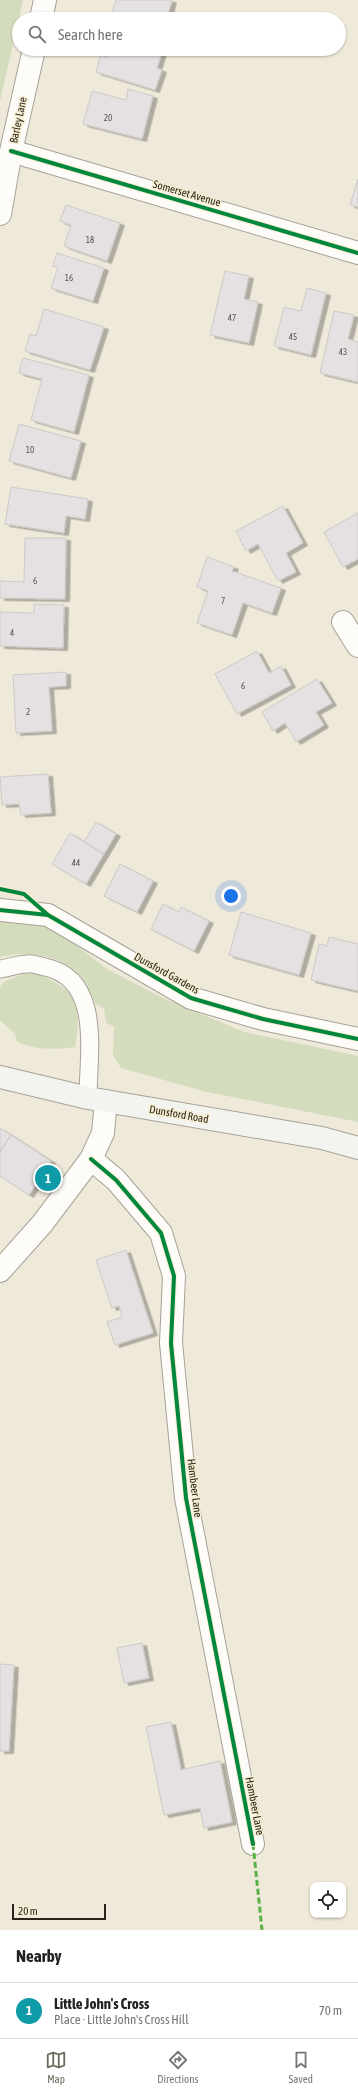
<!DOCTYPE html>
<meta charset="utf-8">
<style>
body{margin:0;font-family:"Asap Condensed",sans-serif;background:#f6f6f6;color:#222}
.controls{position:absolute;right:12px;bottom:12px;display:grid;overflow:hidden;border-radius:8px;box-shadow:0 1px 3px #0004}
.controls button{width:36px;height:36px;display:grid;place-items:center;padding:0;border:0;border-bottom:1px solid #e0e0e0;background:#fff;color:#222;font:20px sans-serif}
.scale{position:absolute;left:12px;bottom:10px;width:94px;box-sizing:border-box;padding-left:4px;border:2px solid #29251b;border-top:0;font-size:11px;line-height:14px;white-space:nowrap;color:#29251b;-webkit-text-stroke:3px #f7edd2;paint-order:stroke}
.you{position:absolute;left:231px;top:896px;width:14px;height:14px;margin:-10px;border:3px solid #fff;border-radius:50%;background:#1a73e8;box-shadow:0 0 0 6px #1a73e833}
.badge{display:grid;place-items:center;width:26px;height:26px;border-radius:50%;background:#6e6a5e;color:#fff;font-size:13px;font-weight:700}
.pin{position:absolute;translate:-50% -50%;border:2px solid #fff;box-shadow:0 1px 4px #0006}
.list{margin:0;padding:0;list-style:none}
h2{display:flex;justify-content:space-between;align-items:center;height:52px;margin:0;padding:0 16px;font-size:17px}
h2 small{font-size:13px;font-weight:400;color:#767676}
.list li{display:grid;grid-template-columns:26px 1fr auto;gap:12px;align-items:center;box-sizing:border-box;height:56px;padding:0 16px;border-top:1px solid #e0e0e0}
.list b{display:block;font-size:15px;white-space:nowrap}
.list p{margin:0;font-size:13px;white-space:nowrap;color:#767676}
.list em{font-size:13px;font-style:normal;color:#767676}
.icon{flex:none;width:22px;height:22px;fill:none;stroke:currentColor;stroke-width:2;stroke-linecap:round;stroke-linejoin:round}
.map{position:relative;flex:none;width:358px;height:1930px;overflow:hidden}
.search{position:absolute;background:#fff;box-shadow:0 1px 3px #0004;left:12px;right:12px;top:12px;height:44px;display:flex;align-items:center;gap:10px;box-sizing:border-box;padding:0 14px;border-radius:22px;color:#767676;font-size:15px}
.sheet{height:108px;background:#fff}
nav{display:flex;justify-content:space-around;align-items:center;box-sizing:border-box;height:56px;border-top:1px solid #e0e0e0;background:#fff;font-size:11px;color:#767676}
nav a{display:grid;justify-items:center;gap:2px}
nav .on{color:#6e6a5e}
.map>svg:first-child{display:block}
.green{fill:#d4dcbe}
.building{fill:#e5e1e2;stroke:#ccc9c7;filter:url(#shadow)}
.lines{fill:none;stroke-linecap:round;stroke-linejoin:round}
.service-casing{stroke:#a6a297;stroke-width:19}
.minor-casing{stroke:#a6a297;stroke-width:24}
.secondary-casing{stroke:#a6a297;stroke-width:24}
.service{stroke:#fdfcf9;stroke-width:17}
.minor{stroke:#fdfcf9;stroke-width:22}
.secondary{stroke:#f3f3ef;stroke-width:22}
.quiet{stroke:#56b245;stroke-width:3;stroke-dasharray:6 3;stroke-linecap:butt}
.cycleway-casing{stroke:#f7edd2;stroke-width:6}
.cycleway{stroke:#00873e;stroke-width:4}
.labels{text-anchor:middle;stroke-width:3;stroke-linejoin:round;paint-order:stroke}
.number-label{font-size:9px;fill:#58544d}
.street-label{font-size:11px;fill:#29251b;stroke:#f7edd2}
</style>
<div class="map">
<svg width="358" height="1930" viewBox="0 0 358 1930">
<defs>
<filter id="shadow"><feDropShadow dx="4.5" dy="2.5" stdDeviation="0" flood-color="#0004"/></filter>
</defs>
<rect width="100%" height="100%" fill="#efe9da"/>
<!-- green -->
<path class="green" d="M0 0H23L0 101Z
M0 917 18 918 57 930 107 969 163 998 244 1032 358 1056V1122L207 1092 121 1068 113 1055 114 1027 106 1022 104 1008 95 1004C85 967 55 953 19 954 12 954 6 956 0 957Z
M35 973C76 989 83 1003 75 1047 54 1050 37 1050 17 1042L15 1034 0 1020V988L3 982 23 974Z"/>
<!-- building -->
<path class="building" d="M116 0H172L167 19H123L111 16Z
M109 49H163L157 68 162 70 155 90 96 72 101 55 107 57Z
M128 89 153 96 142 139 83 124 92 91 126 100Z
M358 179V207L350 205Z
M66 205 120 223 107 261 64 246 71 225 60 221Z
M57 253 104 268 93 301 51 288 58 267 53 266Z
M225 271 249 276 244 299 258 302 249 343 210 335Z
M307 288 326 293 311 355 274 346 284 307 301 311Z
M44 309 104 327 90 370 25 351 30 334 36 336Z
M334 311 354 315 348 339 358 342V382L320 373Z
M23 358 89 375 74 432 31 420 42 379 19 373Z
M19 424 81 441 71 478 9 461Z
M11 487 88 499 85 519 66 516 64 533 5 524Z
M283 506 303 543 286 553 296 572 278 581 258 544 246 551 236 531Z
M358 513V559L343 567 324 532Z
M25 538H66L65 599 0 598V581L24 582Z
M207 557 234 567 232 571 281 588 272 613 243 603 232 635 197 623 208 591 197 587Z
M34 604 64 605 63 648 0 646V612L34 613Z
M257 651 269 673 281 666 291 685 237 714 215 674Z
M66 672V686L49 687 52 731 16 733 13 675Z
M317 679 332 703 316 712 324 725 296 742 285 723 273 731 262 712Z
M48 774 51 813 21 815 19 804 2 805 0 777Z
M96 822 116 834 104 854 84 842Z
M70 833 104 854 86 884 52 864Z
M120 864 153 881 137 912 104 896Z
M163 904 179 912 181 907 209 921 194 951 151 929Z
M241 912 311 933 299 975 229 955Z
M329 937 358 944V991L311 980 319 944 327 946Z
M0 1128 11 1135 0 1152Z
M11 1135 51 1161 29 1195 0 1176V1152Z
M126 1250 153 1333 115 1345 107 1322 122 1317 119 1306 112 1308 96 1260Z
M142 1643 149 1678 124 1683 117 1648Z
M0 1664 14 1665 9 1751H0Z
M171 1722 181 1770 220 1761 232 1822 204 1828 200 1808 164 1815 146 1727Z"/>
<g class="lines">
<!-- service casing -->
<g class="service-casing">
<path id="service" d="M0 969C9 968 18 964 27 964 32 963 39 966 45 967 103 979 88 1054 88 1098"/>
</g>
<!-- minor casing -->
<g class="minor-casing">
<path id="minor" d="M41 19 45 0
M11 151 358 253
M0 214 11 151 34 49
M343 622 358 646
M0 910 48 915 191 998 263 1019 358 1039
M91 1159 116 1180 161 1233 174 1276 171 1343 186 1498 253 1844
M0 1271 42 1224 91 1159 103 1133 106 1101"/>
</g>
<!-- secondary casing -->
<g class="secondary-casing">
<path id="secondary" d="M0 1077 88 1098 322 1138 358 1148"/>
</g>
<!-- service -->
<use href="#service" class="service"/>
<!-- minor -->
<use href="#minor" class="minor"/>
<!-- secondary -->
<use href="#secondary" class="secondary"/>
<!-- quiet -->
<path class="quiet" d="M253 1844 262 1930"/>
<!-- cycleway casing -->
<g class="cycleway-casing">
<path id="cycleway" d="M11 151 358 253
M0 889 24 894 48 915
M0 910 48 915 191 998 263 1019 358 1039
M91 1159 116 1180 161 1233 174 1276 171 1343 186 1498 253 1844"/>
</g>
<!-- cycleway -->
<use href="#cycleway" class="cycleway"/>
</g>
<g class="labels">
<!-- number labels -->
<g class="number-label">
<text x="108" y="121">20</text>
<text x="90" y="243">18</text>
<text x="69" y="281">16</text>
<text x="232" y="321">47</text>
<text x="293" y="340">45</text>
<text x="343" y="355">43</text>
<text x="30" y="453">10</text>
<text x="35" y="584">6</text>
<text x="223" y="604">7</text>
<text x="12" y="636">4</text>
<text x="243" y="689">6</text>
<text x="28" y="715">2</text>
<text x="76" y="866">44</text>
</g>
<!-- street labels -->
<g class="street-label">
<text transform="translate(18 120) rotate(-78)" y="4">Barley Lane</text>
<text transform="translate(187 193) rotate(16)" y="4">Somerset Avenue</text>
<text transform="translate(167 973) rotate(29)" y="4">Dunsford Gardens</text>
<text transform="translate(179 1114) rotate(10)" y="4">Dunsford Road</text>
<text transform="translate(195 1488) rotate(83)" y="4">Hambeer Lane</text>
<text transform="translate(255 1806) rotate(79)" y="4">Hambeer Lane</text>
</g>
</g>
</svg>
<div class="controls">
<button><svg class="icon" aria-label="locate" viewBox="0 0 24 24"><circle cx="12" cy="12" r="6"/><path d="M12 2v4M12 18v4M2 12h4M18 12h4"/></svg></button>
</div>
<div class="scale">20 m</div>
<div class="you"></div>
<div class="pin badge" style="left:48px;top:1178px;background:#0f9aa8">1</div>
<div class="search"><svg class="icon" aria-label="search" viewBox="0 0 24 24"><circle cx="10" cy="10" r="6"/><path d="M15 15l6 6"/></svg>Search here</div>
</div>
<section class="sheet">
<h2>Nearby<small></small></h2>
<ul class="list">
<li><span class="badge" style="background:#0f9aa8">1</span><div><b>Little John's Cross</b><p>Place · Little John's Cross Hill</p></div><em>70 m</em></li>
</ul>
</section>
<nav>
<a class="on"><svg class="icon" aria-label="map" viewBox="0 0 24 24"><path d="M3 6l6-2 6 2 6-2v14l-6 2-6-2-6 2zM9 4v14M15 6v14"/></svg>Map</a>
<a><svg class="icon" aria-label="directions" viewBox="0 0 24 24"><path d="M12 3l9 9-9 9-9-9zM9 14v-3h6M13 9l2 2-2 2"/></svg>Directions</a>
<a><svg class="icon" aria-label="saved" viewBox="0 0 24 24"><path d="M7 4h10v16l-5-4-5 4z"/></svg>Saved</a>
</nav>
